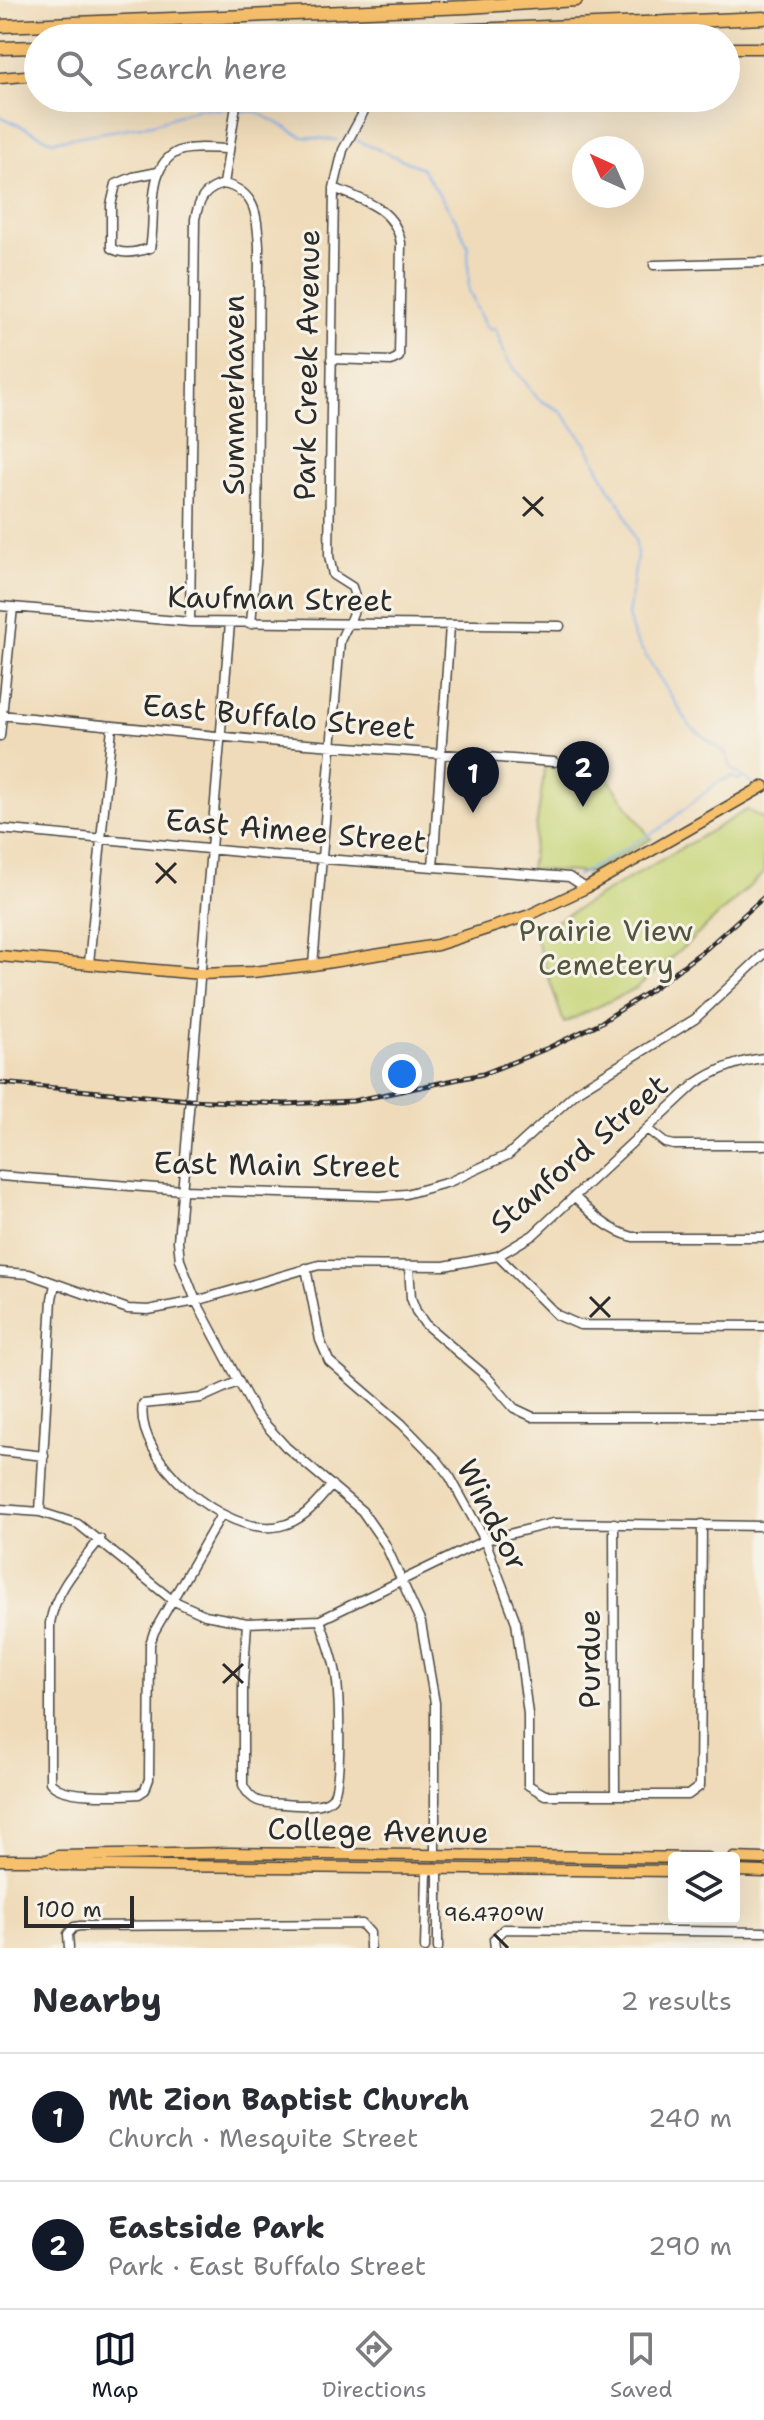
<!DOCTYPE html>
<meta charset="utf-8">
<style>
body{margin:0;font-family:"Shantell Sans",sans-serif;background:#f7f7f7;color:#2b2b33}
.controls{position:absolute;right:24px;bottom:24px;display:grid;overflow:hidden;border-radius:8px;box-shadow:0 8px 32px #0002}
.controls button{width:72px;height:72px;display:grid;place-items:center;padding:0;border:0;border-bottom:2px solid #e1e1e2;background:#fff;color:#2b2b33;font:40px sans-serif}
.compass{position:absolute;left:572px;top:136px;width:72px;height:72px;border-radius:50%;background:#fff;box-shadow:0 8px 32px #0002;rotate:315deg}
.scale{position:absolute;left:24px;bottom:20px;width:110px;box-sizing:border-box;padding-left:8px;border:4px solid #2b2b2b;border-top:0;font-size:22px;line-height:28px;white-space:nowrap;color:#2b2b2b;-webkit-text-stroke:6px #f7f3e8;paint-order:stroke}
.you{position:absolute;left:402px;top:1074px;width:28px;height:28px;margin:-20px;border:6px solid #fff;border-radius:50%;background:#1a73e8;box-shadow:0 0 0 12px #1a73e833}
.badge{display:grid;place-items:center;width:52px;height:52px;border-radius:50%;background:#111827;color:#fff;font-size:26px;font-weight:700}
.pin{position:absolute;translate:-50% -66px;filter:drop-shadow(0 2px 4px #0008)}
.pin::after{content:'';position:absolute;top:42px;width:28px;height:24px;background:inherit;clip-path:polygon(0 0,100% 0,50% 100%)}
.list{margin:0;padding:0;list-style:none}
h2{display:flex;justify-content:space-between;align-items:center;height:104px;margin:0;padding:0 32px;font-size:34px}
h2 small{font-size:26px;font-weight:400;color:#7c7c81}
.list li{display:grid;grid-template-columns:52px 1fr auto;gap:24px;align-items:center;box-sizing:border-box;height:128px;padding:0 32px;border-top:2px solid #e1e1e2}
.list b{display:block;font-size:30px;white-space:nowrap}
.list p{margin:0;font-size:26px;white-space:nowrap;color:#7c7c81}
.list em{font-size:26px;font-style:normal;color:#7c7c81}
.icon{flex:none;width:44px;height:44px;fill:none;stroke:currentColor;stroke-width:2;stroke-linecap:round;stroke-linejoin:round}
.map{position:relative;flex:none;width:764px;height:1948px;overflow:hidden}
.search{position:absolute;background:#fff;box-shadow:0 8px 32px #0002;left:24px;right:24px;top:24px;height:88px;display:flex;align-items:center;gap:20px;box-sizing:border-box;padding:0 28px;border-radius:44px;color:#7c7c81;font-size:30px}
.sheet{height:360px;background:#fff}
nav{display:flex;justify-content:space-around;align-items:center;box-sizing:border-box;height:112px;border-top:2px solid #e1e1e2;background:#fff;font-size:22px;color:#7c7c81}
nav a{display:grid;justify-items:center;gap:4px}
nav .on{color:#111827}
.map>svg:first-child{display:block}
.green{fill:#c6d476;stroke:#788050;stroke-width:2}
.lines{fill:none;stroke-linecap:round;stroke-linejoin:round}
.stream{stroke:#80b0eb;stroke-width:2}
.minor-casing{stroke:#484540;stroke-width:11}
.major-casing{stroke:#484540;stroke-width:13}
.highway-casing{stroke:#484540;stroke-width:15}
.minor{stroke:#fff;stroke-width:8}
.major{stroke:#f7c06c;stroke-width:10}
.highway{stroke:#f7c06c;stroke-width:12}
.rail-casing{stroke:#2b2b2b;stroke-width:5}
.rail{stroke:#f7f3e8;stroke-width:2;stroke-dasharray:6;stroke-linecap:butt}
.ticks{fill:none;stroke:#2b2b2b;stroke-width:3}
.labels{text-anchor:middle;stroke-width:6;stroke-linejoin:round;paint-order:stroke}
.street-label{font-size:30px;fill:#2b2b2b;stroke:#f7f3e8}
.park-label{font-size:30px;fill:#52553e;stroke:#f7f3e8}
.ticks-label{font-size:20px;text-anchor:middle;fill:#2b2b2b;stroke:#f7f3e8;stroke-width:6;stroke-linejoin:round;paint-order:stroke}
</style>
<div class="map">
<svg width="764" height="1948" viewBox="0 0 764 1948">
<rect width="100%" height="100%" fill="#f7f3e8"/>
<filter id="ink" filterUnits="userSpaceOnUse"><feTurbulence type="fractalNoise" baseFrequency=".0125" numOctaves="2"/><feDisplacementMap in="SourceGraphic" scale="16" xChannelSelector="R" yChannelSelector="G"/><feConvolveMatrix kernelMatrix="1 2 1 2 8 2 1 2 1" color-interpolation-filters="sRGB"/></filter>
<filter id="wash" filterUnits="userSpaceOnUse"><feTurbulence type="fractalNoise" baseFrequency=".006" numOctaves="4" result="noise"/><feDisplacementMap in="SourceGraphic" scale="32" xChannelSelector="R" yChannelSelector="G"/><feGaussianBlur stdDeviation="1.8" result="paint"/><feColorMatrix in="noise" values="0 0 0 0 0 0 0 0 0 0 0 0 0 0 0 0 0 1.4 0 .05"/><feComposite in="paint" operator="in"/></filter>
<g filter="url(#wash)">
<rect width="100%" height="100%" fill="#efdbb9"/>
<!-- green -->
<path class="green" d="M545 767 605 774 651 839 589 873 530 869Z
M747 810 764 819V873L685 946 635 989 564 1023 534 934Z"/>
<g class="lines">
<!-- stream -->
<path class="stream" d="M239 111 257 112 303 137 337 140
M0 116 52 141 153 124 199 108 226 110
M356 140 422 168 458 223 468 247 469 291 485 326 490 330 495 328 507 359 538 399 561 411 586 444 611 491 623 508 636 543 637 556 628 616 634 637 690 726 726 754 732 769 754 785
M577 876 661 828 718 782 733 776 737 780 743 778"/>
</g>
</g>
<g filter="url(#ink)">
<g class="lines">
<!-- minor casing -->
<g class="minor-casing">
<path id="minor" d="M158 172 133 177 116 184 111 205V248C121 255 138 252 150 248 157 218 144 166 179 151 193 146 215 149 229 149
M224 184C257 192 257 217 259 246L257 552 251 624
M654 265 764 262
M331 359 391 361 399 357 401 243C395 208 363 200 334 188
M0 606 190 622 560 626
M190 622 195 219C199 200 204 189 224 184L237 98
M230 623 178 1241 180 1260 196 1301 256 1414 286 1447 362 1511 385 1544 421 1623 435 1703V1856
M0 715 279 742 554 762
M0 736 13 607
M0 829 270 855 569 877 586 888
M433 867 450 626
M89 963 112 727
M313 965 340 641C348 622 361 608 352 587L333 575 329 556 334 188 343 150 363 113 369 98
M647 1129 665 1143 674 1145H764
M0 1176 183 1190 380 1196 406 1194 449 1182 508 1155 579 1090 695 1019 764 954
M575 1197C593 1215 608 1230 633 1237H764
M498 1256 557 1315 580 1325 764 1326
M409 1266 411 1298 416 1311 425 1324 487 1377 514 1408 533 1417H764
M306 1268 320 1340 329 1361 402 1424 438 1461 450 1477 485 1540 516 1622 528 1714V1785L545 1795H688L700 1786 702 1524
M0 1272 29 1274 128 1309 148 1310 196 1301 319 1265 444 1266 498 1256 533 1235 695 1084C717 1069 738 1061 764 1058
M237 1382 201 1398 143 1404C134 1459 225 1538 280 1526 304 1521 317 1502 332 1485
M0 1451 44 1456
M0 1509 40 1512 78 1524 172 1600 205 1615 247 1623 320 1620 485 1540 553 1523 764 1526
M40 1512 52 1299 55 1284
M614 1523 615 1795
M100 1539C79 1566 56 1588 50 1623V1782C61 1799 119 1795 139 1794L145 1790 149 1779 150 1644 154 1632 221 1515
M247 1623 243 1684V1785C252 1804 263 1803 284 1804 296 1805 324 1808 332 1798 343 1785 339 1693 336 1674 333 1656 326 1638 320 1620
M69 1948 68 1934 74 1927 80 1926 362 1924 370 1933V1948
M425 1948 427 1872 434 1868 438 1874V1948
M495 1948 494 1939 504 1929 764 1932"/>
</g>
<!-- major casing -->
<g class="major-casing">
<path id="major" d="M726 48H764
M0 78 38 75
M0 956 200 974 253 972 313 965 437 945 527 916 586 888 764 786
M734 1858 764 1859
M0 1860H47L60 1865 674 1871
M47 1860 58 1856 229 1853 708 1858
M734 1871 764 1872"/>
</g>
<!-- highway casing -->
<g class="highway-casing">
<path id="highway" d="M0 26 467 7 576 0
M279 38 764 18
M0 48 38 47"/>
</g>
<!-- minor -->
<use href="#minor" class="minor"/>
<!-- major -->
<use href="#major" class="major"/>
<!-- highway -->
<use href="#highway" class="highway"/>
<!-- rail casing -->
<g class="rail-casing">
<path id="rail" d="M0 1083 189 1100 285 1104 353 1101 483 1074 548 1048 600 1023 648 992 707 948 764 897"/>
</g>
<!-- rail -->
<use href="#rail" class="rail"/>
</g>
</g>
<!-- ticks -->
<path class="ticks" d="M523 497 543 516M523 516 543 497M156 863 176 883M156 883 176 863M590 1297 610 1317M590 1317 610 1297M223 1664 243 1683M223 1683 243 1664M494 1934 508 1948"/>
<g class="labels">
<!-- street labels -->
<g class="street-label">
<text transform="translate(307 365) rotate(-89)" y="10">Park Creek Avenue</text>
<text transform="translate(234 395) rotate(-90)" y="10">Summerhaven</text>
<text transform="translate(280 599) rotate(1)" y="10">Kaufman Street</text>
<text transform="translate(279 717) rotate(5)" y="10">East Buffalo Street</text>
<text transform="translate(296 831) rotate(5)" y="10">East Aimee Street</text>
<text transform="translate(579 1154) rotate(-41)" y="10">Stanford Street</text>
<text transform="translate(277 1165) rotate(1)" y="10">East Main Street</text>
<text transform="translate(492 1515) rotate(63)" y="10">Windsor</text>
<text transform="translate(590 1659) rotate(-90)" y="10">Purdue</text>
<text transform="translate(378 1831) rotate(1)" y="10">College Avenue</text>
</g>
<!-- park labels -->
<g class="park-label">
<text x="606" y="941">Prairie View<tspan x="606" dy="34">Cemetery</tspan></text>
</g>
</g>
<g class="ticks-label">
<text x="494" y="1921">96.470°W</text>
</g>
</svg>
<div class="controls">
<button><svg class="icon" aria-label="layers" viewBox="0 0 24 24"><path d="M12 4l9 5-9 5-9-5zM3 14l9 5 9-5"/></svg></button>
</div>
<svg class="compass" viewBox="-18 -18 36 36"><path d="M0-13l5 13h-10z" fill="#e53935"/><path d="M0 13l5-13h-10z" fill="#7c7c81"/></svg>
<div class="scale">100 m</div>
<div class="you"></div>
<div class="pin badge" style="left:473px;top:813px">1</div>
<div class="pin badge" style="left:583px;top:807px">2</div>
<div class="search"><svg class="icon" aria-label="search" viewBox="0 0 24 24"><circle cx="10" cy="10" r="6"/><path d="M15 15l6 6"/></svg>Search here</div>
</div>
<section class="sheet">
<h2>Nearby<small>2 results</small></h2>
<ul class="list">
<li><span class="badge">1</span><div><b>Mt Zion Baptist Church</b><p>Church · Mesquite Street</p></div><em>240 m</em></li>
<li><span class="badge">2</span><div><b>Eastside Park</b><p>Park · East Buffalo Street</p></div><em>290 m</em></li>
</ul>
</section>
<nav>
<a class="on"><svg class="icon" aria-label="map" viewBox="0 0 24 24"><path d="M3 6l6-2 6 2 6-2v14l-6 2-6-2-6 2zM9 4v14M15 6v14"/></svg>Map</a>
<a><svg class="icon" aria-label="directions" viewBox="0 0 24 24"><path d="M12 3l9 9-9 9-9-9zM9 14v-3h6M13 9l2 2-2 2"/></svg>Directions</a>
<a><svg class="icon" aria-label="saved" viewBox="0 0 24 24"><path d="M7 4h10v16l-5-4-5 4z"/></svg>Saved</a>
</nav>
